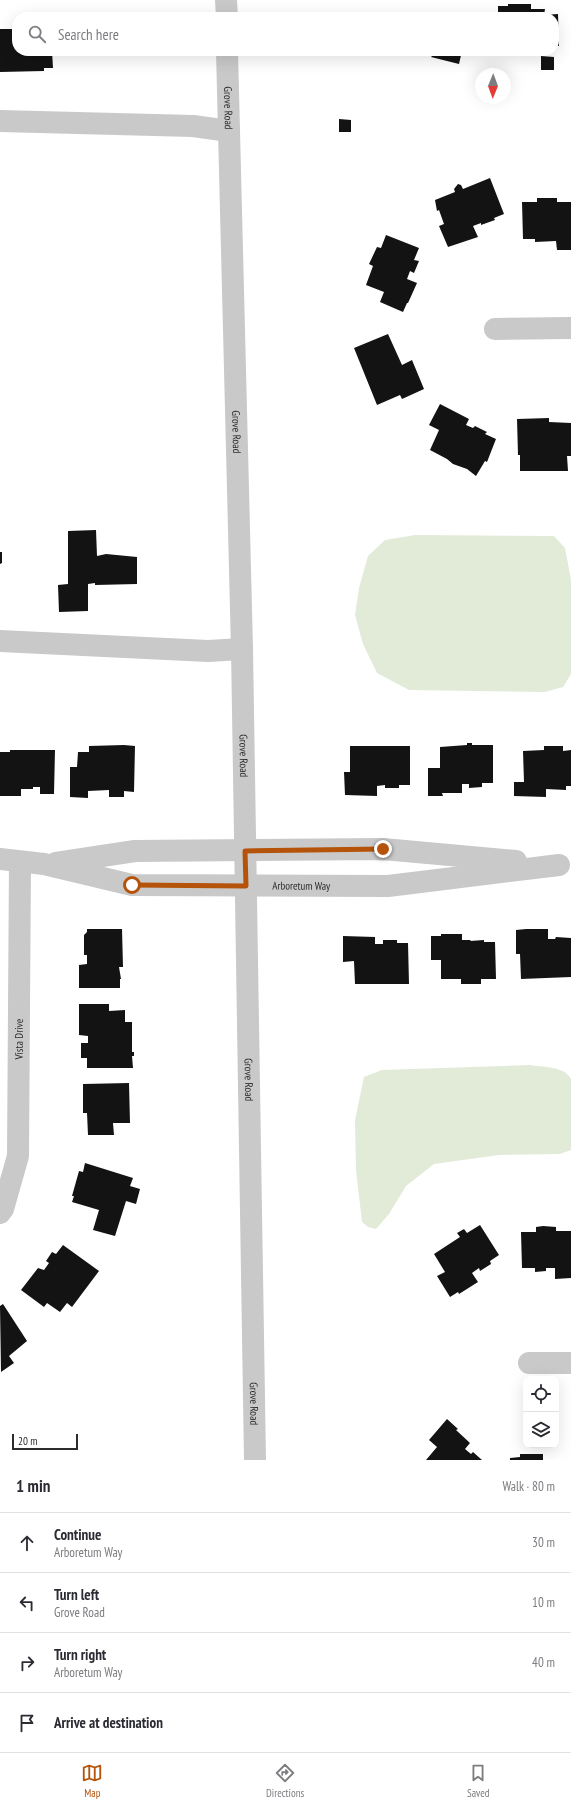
<!DOCTYPE html>
<meta charset="utf-8">
<style>
body{margin:0;font-family:"PT Sans Narrow",sans-serif;background:#f2f2f3;color:#2b2b33}
.controls{position:absolute;right:12px;bottom:12px;display:grid;overflow:hidden;border-radius:8px;box-shadow:0 4px 16px #0002}
.controls button{width:36px;height:36px;display:grid;place-items:center;padding:0;border:0;border-bottom:1px solid #e1e1e2;background:#fff;color:#2b2b33;font:20px sans-serif}
.compass{position:absolute;left:475px;top:68px;width:36px;height:36px;border-radius:50%;background:#fff;box-shadow:0 4px 16px #0002;rotate:181deg}
.scale{position:absolute;left:12px;bottom:10px;width:66px;box-sizing:border-box;padding-left:4px;border:2px solid #2c2c2c;border-top:0;font-size:11px;line-height:14px;white-space:nowrap;color:#2c2c2c;-webkit-text-stroke:3px #fff;paint-order:stroke}
.stop{position:absolute;width:12px;height:12px;margin:-9px;border:3px solid #b45309;border-radius:50%;background:#fff}
.stop.end{background:#b45309;border-color:#fff;box-shadow:0 1px 4px #0008}
.list{margin:0;padding:0;list-style:none}
h2{display:flex;justify-content:space-between;align-items:center;height:52px;margin:0;padding:0 16px;font-size:17px}
h2 small{font-size:13px;font-weight:400;color:#7c7c81}
.list li{display:grid;grid-template-columns:26px 1fr auto;gap:12px;align-items:center;box-sizing:border-box;height:60px;padding:0 16px;border-top:1px solid #e1e1e2}
.list b{display:block;font-size:15px;white-space:nowrap}
.list p{margin:0;font-size:13px;white-space:nowrap;color:#7c7c81}
.list em{font-size:13px;font-style:normal;color:#7c7c81}
.icon{flex:none;width:22px;height:22px;fill:none;stroke:currentColor;stroke-width:2;stroke-linecap:round;stroke-linejoin:round}
.map{position:relative;flex:none;width:571px;height:1460px;overflow:hidden}
.search{position:absolute;background:#fff;box-shadow:0 4px 16px #0002;left:12px;right:12px;top:12px;height:44px;display:flex;align-items:center;gap:10px;box-sizing:border-box;padding:0 14px;border-radius:16px;color:#7c7c81;font-size:15px}
.sheet{height:292px;background:#fff}
nav{display:flex;justify-content:space-around;align-items:center;box-sizing:border-box;height:56px;border-top:1px solid #e1e1e2;background:#fff;font-size:11px;color:#7c7c81}
nav a{display:grid;justify-items:center;gap:2px}
nav .on{color:#b45309}
.map>svg:first-child{display:block}
.green{fill:#e1ebd8}
.building{fill:#131313}
.lines{fill:none;stroke-linecap:round;stroke-linejoin:round}
.minor{stroke:#c9c9c9;stroke-width:22}
.route{stroke:#b45309;stroke-width:5}
.labels{text-anchor:middle;stroke-width:4;stroke-linejoin:round;paint-order:stroke}
.street-label{font-size:11px;fill:#2c2c2c;stroke:#fff}
</style>
<div class="map">
<svg width="571" height="1460" viewBox="0 0 571 1460">
<rect width="100%" height="100%" fill="#fff"/>
<!-- green -->
<path class="green" d="M415 535 554 536 565 548 571 580V674L563 687 545 692 409 690 377 673 363 644 355 615 359 588 368 556 385 540Z
M529 1065C542 1067 565 1066 571 1079V1150L560 1154 499 1155 434 1164 406 1186 389 1214 376 1229 368 1227 362 1222 356 1170 355 1120 364 1077 382 1070Z"/>
<!-- building -->
<path class="building" d="M508 4H531V9H545L544 15 558 14 559 46H554V17H498V6H508Z
M408 13 421 16V14L434 17H407Z
M0 29H15V35H17V51H52L53 68H44V71L0 72Z
M415 51H462L459 64 431 57 432 56 414 53Z
M541 56 554 57V70H541Z
M339 119 351 120V132H339Z
M490 178 504 214 494 218 495 220 481 225V223L473 226 478 237 448 247 439 226 444 224 439 210 437 211 435 200 455 192 454 189 458 184 461 185 463 189Z
M537 198H557V202H571V250H557L556 241 535 242V239H523L522 202H537Z
M386 235 419 248 414 260 419 261 414 273 410 271 407 279 417 283 408 303H407L403 312 380 302 384 292 366 285 373 266 369 264 377 247 381 248Z
M388 334 402 365 412 360 424 389 402 399 400 395 377 405 354 348Z
M440 404 469 419 466 425 473 428 475 426 487 432 485 434 496 439 487 462 485 461 476 476 467 469 453 464 447 459 430 450 439 430 429 425Z
M549 418V422L571 423V456H567L568 471H520V455H518L517 419Z
M96 530 97 556 106 554 137 557V584L95 585V583L88 584V611L59 612 58 585 68 584V531Z
M0 552H2V563L0 564Z
M467 743H472V745H493V783H482V787L469 788V784H462V793H442L443 796H428V768H440V747L467 745Z
M124 745 135 746 134 792 124 791V797H109V790L88 791V798L70 797V767H77L78 752H89V746Z
M350 746H410V785H399V788H385V785L377 786V796L345 795 344 772H350Z
M544 746H563V751L571 750V786H566V790L546 789V797L514 796V782H524L523 751 544 750Z
M10 750H55L54 794H40V787H33V789H21V796H0V752H10Z
M87 929H122L123 967H119L121 979H120V988H79V965L87 964V955H84V935L87 932Z
M526 929H548V939H555L556 937 571 938V977L521 979 520 954H516V930Z
M441 934H462V940H471L470 941 484 940V942H495L496 979H481V984H461V979H441V960H431V936H441Z
M343 936 375 937V944H383V940H397V943H408L409 984H355L354 961 343 962Z
M79 1004H109V1011L125 1010V1022H132V1052H134V1056H132L133 1068H87V1058H81V1043H88V1036L79 1035Z
M129 1083 130 1123H113L114 1135H88L87 1113H83V1084Z
M85 1163 133 1178 130 1186 140 1189 136 1204 126 1201 115 1236 93 1230 99 1210 72 1202 74 1196H72L79 1171 83 1172Z
M480 1225 499 1255 490 1261 491 1264 480 1271 479 1268 472 1273 478 1282 459 1294 458 1292 450 1297 437 1276 445 1272 434 1254 460 1237 457 1233 464 1229 467 1233Z
M543 1226 556 1227V1231H571V1278L555 1279V1268H546V1271L535 1272V1268H522L521 1232H536V1227Z
M63 1245 99 1271 72 1307 67 1303 60 1312 47 1303 44 1307 21 1290 38 1268 44 1270 49 1263 46 1261 52 1252 56 1254Z
M3 1304 27 1341 9 1356 14 1363 1 1372 0 1306Z
M447 1419 458 1429 456 1430 470 1443 465 1449 471 1454 473 1452 482 1460H426L437 1447 429 1440Z
M520 1454H543V1460H510V1458L520 1457Z"/>
<g class="lines">
<!-- minor -->
<g class="minor">
<path d="M226 0 227 17"/>
<path id="s1" d="M227 51 242 649 255 1460"/>
<path d="M0 121 193 126 229 131"/>
<path d="M495 329 571 328"/>
<path d="M0 641 208 651 242 649"/>
<path id="s2" d="M0 859 44 864 132 885 388 886 559 865"/>
<path d="M56 863 135 851 383 849 516 861"/>
<path id="s3" d="M0 1213 3 1209 18 1156 20 862"/>
<path d="M529 1363H571"/>
</g>
</g>
<g class="lines">
<!-- route -->
<path class="route" d="M132 885 246 886 245 851 383 849"/>
</g>
<g class="labels">
<!-- street labels -->
<g class="street-label">
<text dy="4" stroke="none"><textPath href="#s1" startOffset="57">Grove Road</textPath></text>
<text dy="4" stroke="none"><textPath href="#s1" startOffset="381">Grove Road</textPath></text>
<text dy="4" stroke="none"><textPath href="#s1" startOffset="705">Grove Road</textPath></text>
<text dy="4" stroke="none"><textPath href="#s2" startOffset="304">Arboretum Way</textPath></text>
<text dy="4" stroke="none"><textPath href="#s3" startOffset="177">Vista Drive</textPath></text>
<text dy="4" stroke="none"><textPath href="#s1" startOffset="1029">Grove Road</textPath></text>
<text dy="4" stroke="none"><textPath href="#s1" startOffset="1353">Grove Road</textPath></text>
</g>
</g>
</svg>
<div class="controls">
<button><svg class="icon" aria-label="locate" viewBox="0 0 24 24"><circle cx="12" cy="12" r="6"/><path d="M12 2v4M12 18v4M2 12h4M18 12h4"/></svg></button>
<button><svg class="icon" aria-label="layers" viewBox="0 0 24 24"><path d="M12 4l9 5-9 5-9-5zM3 14l9 5 9-5"/></svg></button>
</div>
<svg class="compass" viewBox="-18 -18 36 36"><path d="M0-13l5 13h-10z" fill="#e53935"/><path d="M0 13l5-13h-10z" fill="#7c7c81"/></svg>
<div class="scale">20 m</div>
<div class="stop" style="left:132px;top:885px"></div>
<div class="stop end" style="left:383px;top:849px"></div>
<div class="search"><svg class="icon" aria-label="search" viewBox="0 0 24 24"><circle cx="10" cy="10" r="6"/><path d="M15 15l6 6"/></svg>Search here</div>
</div>
<section class="sheet">
<h2>1 min<small>Walk · 80 m</small></h2>
<ul class="list">
<li><svg class="icon" aria-label="ahead" viewBox="0 0 24 24"><path d="M12 20V5M6 11l6-6 6 6"/></svg><div><b>Continue</b><p>Arboretum Way</p></div><em>30 m</em></li>
<li><svg class="icon" aria-label="left" viewBox="0 0 24 24"><path d="M17 20v-9H6M10 6l-5 5 5 5"/></svg><div><b>Turn left</b><p>Grove Road</p></div><em>10 m</em></li>
<li><svg class="icon" aria-label="right" viewBox="0 0 24 24"><path d="M7 20v-9h11M14 6l5 5-5 5"/></svg><div><b>Turn right</b><p>Arboretum Way</p></div><em>40 m</em></li>
<li><svg class="icon" aria-label="arrive" viewBox="0 0 24 24"><path d="M6 21V4h12l-3 4 3 4H6"/></svg><div><b>Arrive at destination</b></div></li>
</ul>
</section>
<nav>
<a class="on"><svg class="icon" aria-label="map" viewBox="0 0 24 24"><path d="M3 6l6-2 6 2 6-2v14l-6 2-6-2-6 2zM9 4v14M15 6v14"/></svg>Map</a>
<a><svg class="icon" aria-label="directions" viewBox="0 0 24 24"><path d="M12 3l9 9-9 9-9-9zM9 14v-3h6M13 9l2 2-2 2"/></svg>Directions</a>
<a><svg class="icon" aria-label="saved" viewBox="0 0 24 24"><path d="M7 4h10v16l-5-4-5 4z"/></svg>Saved</a>
</nav>
